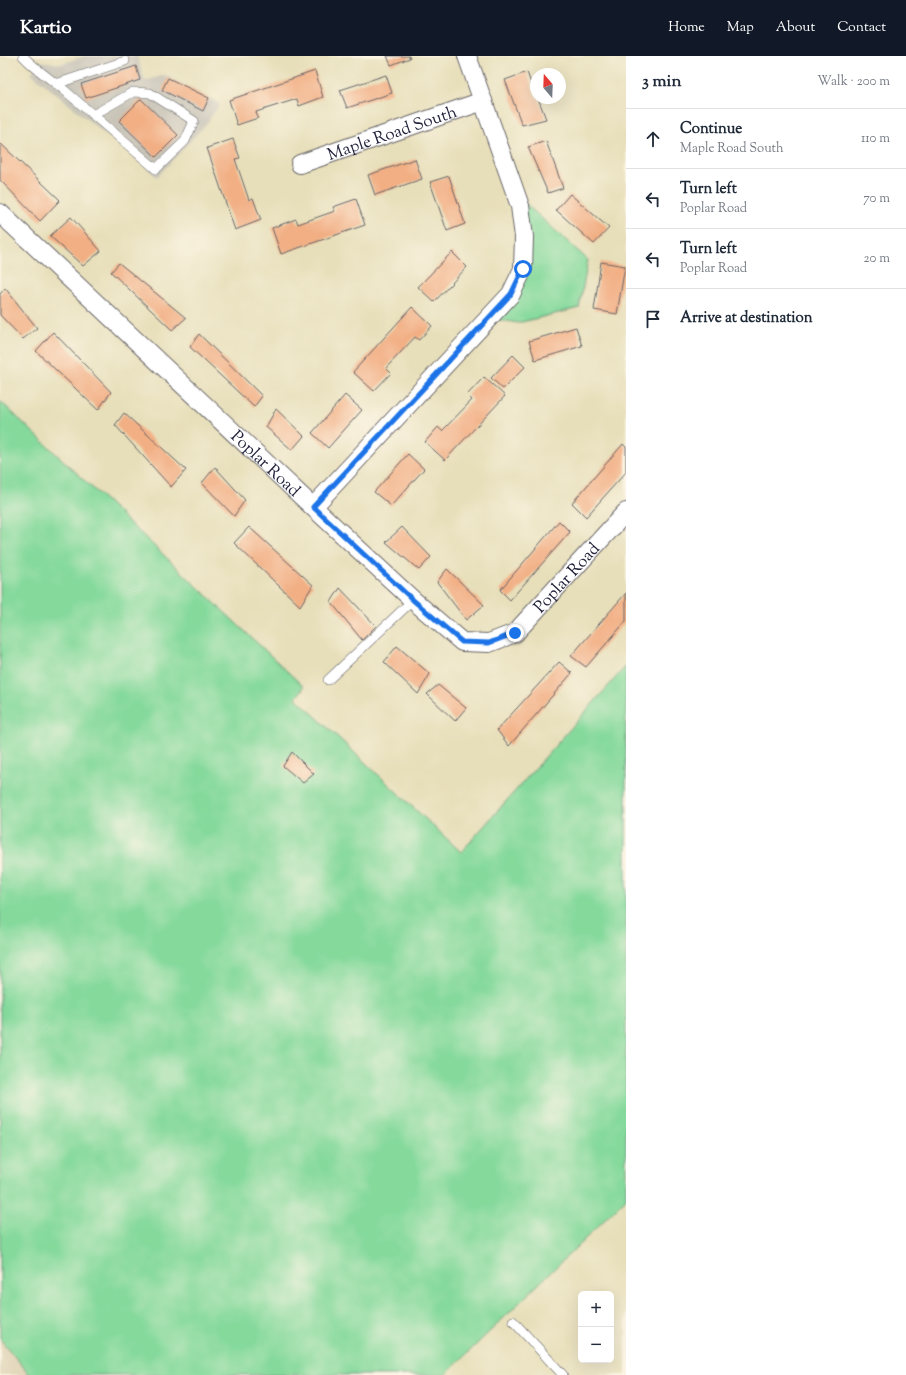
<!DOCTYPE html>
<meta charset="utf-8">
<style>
body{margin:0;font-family:"Sorts Mill Goudy",serif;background:#f6f6f7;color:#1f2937}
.controls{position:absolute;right:12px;bottom:12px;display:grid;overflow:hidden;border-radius:6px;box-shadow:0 4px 16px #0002}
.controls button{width:36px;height:36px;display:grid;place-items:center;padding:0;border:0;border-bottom:1px solid #e0e1e3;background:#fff;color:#1f2937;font:20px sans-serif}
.compass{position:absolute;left:530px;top:12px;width:36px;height:36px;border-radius:50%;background:#fff;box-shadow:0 4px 16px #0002;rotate:341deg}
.stop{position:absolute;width:12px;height:12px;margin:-9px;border:3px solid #1a73e8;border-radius:50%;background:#fff}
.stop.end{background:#1a73e8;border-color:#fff;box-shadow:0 1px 4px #0008}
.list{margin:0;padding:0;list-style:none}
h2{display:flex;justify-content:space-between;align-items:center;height:52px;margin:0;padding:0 16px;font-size:17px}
h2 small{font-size:13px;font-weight:400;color:#747a83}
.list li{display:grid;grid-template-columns:26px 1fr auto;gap:12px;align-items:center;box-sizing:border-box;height:60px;padding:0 16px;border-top:1px solid #e0e1e3}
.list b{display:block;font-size:15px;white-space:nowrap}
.list p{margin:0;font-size:13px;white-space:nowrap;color:#747a83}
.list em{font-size:13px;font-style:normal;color:#747a83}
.icon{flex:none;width:22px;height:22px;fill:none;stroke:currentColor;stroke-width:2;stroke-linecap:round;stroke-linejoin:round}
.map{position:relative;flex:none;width:626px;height:1319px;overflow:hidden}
header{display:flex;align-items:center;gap:24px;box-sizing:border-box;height:56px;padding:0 20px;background:#111827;color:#fff}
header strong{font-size:19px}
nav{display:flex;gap:22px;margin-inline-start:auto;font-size:14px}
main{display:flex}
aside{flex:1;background:#fff}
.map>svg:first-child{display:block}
.built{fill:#dfd3b5}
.industrial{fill:#c8c4b8}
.green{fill:#84d99b;stroke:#537e6b}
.building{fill:#f2af84}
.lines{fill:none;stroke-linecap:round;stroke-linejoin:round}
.service-casing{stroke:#676467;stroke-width:10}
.minor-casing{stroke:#676467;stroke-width:20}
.service{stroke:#fff;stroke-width:9}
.minor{stroke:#fff;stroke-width:18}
.route{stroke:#1a73e8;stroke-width:5}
.labels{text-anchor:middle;stroke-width:3.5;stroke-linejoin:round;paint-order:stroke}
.street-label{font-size:17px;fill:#22223b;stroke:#fcf5e5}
</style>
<header>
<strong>Kartio</strong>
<nav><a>Home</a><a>Map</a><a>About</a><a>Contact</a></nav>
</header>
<main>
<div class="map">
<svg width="626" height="1319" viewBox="0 0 626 1319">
<rect width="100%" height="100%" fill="#fcf5e5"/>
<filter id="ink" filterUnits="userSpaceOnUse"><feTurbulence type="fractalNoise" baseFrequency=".025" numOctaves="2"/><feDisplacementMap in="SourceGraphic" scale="8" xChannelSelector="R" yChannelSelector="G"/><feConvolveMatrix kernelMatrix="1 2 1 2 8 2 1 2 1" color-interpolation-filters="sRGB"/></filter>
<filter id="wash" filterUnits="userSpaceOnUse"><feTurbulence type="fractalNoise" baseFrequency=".012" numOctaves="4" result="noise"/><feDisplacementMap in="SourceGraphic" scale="16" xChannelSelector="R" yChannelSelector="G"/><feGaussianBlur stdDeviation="0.9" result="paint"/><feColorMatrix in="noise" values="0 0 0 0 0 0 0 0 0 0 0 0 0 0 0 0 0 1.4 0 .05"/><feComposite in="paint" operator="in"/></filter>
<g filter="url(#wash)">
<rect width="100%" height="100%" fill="#e7dfba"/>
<!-- built -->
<path class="built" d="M0 1283 30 1319H0Z"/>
<!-- industrial -->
<path class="industrial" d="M85 0H137L145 25 165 19 220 48 206 68 157 121 31 17 41 5 61 8Z"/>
<!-- green -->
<path class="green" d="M517 140 588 204 579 252 518 267 489 262 523 213Z
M0 345 304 631 296 642 461 796 626 610V1143L445 1319H30L0 1283Z"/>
<g id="blocks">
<!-- building -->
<path class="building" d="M387 0H409L410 2 391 9Z
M136 10 140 24 86 42 81 28Z
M315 15 323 41 299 50 297 43 256 56 258 62 237 69 229 44Z
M527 16 536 42H538L546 63 522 69 505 24Z
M386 19 392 37 347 52 340 34Z
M168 22 209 42 203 55 162 34Z
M141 43 178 79 156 101 119 65Z
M233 83 240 102 235 103 249 144 253 142 261 164 235 174 207 92Z
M546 85 563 132 548 137 528 91Z
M0 87 60 144 40 165 0 124Z
M415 103 422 123 375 139 368 119Z
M449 120 465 168 447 175 430 126Z
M570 138 609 172 594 188 556 154Z
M356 143 365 169 281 198 272 172 296 163 298 168 335 155 333 151Z
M71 161 101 195 83 210 50 180Z
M452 196 467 211 434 246 418 231Z
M601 206 625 210 617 258 594 254Z
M119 207 186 262 172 274 111 216Z
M5 232 37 272 23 283 0 259V238Z
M412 251 432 270 419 284 415 281 386 312 391 317 374 335 353 316Z
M576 271 582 290 535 304 529 285Z
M53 276 111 336 98 354 36 295Z
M199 278 262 340 254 351 190 291Z
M513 299 525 311 503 333 491 322Z
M484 321 505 340 445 404 425 386 438 371 442 375 472 344 467 339Z
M345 339 362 354 328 392 312 377Z
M276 353 304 380 292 394 266 371Z
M124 357 186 414 171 431 115 369Z
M623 388 626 391V416L586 461 572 447Z
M408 398 424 413 391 450 374 436Z
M215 411 245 444 234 460 202 427Z
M559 465 570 476 510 544 500 534Z
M249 471 313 529 300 550 234 487Z
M402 471 431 501 419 514 386 486Z
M447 513 484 549 466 564 437 526Z
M340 532 376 570 362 584 331 546Z
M626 537V565L586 611 571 600Z
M397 590 430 618 418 638 384 606Z
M559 606 572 617 509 690 497 674Z
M438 629 466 652 455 665 427 638Z
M292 696 314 718 303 727 283 710Z"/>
</g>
</g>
<g filter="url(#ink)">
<use href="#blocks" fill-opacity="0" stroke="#676467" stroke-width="1"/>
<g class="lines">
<!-- service casing -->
<g class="service-casing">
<path id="service" d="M23 0C35 13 49 22 63 33 94 60 125 86 156 113L185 85 194 65 150 37 133 36 93 59
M56 28 125 5
M328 624 413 544
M513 1265 563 1319"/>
</g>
<!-- minor casing -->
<g class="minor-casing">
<g id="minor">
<path id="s1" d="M300 108 483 45"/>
<path id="s2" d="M0 157 313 451 413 544 462 586 489 587 515 577 626 456"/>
<path d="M313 451 511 238 523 213 524 181 520 150 467 0"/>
</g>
</g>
<!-- service -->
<use href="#service" class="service"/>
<!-- minor -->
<use href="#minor" class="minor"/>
</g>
</g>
<g class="lines" filter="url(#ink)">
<!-- route -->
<path class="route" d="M515 577 489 587 462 586 413 544 313 451 511 238 523 213"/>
</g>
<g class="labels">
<!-- street labels -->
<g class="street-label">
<text dy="6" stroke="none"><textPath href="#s1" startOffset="97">Maple Road South</textPath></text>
<text dy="6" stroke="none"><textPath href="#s2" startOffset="365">Poplar Road</textPath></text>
<text dy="6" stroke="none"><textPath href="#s2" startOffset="761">Poplar Road</textPath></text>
</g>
</g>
</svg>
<div class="controls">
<button>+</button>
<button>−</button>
</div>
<svg class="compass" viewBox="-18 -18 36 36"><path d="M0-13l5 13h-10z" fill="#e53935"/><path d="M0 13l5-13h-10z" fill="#747a83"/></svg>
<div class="stop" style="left:523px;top:213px"></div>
<div class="stop end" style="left:515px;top:577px"></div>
</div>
<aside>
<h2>3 min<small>Walk · 200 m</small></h2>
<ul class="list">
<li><svg class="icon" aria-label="ahead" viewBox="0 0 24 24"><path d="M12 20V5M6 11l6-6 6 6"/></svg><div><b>Continue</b><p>Maple Road South</p></div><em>110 m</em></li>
<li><svg class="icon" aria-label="left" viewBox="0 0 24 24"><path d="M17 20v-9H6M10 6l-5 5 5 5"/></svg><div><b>Turn left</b><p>Poplar Road</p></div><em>70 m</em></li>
<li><svg class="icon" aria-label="left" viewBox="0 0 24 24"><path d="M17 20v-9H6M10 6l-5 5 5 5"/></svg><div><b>Turn left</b><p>Poplar Road</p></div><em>20 m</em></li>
<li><svg class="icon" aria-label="arrive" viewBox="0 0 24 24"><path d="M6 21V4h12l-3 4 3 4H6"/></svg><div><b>Arrive at destination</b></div></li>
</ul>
</aside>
</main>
